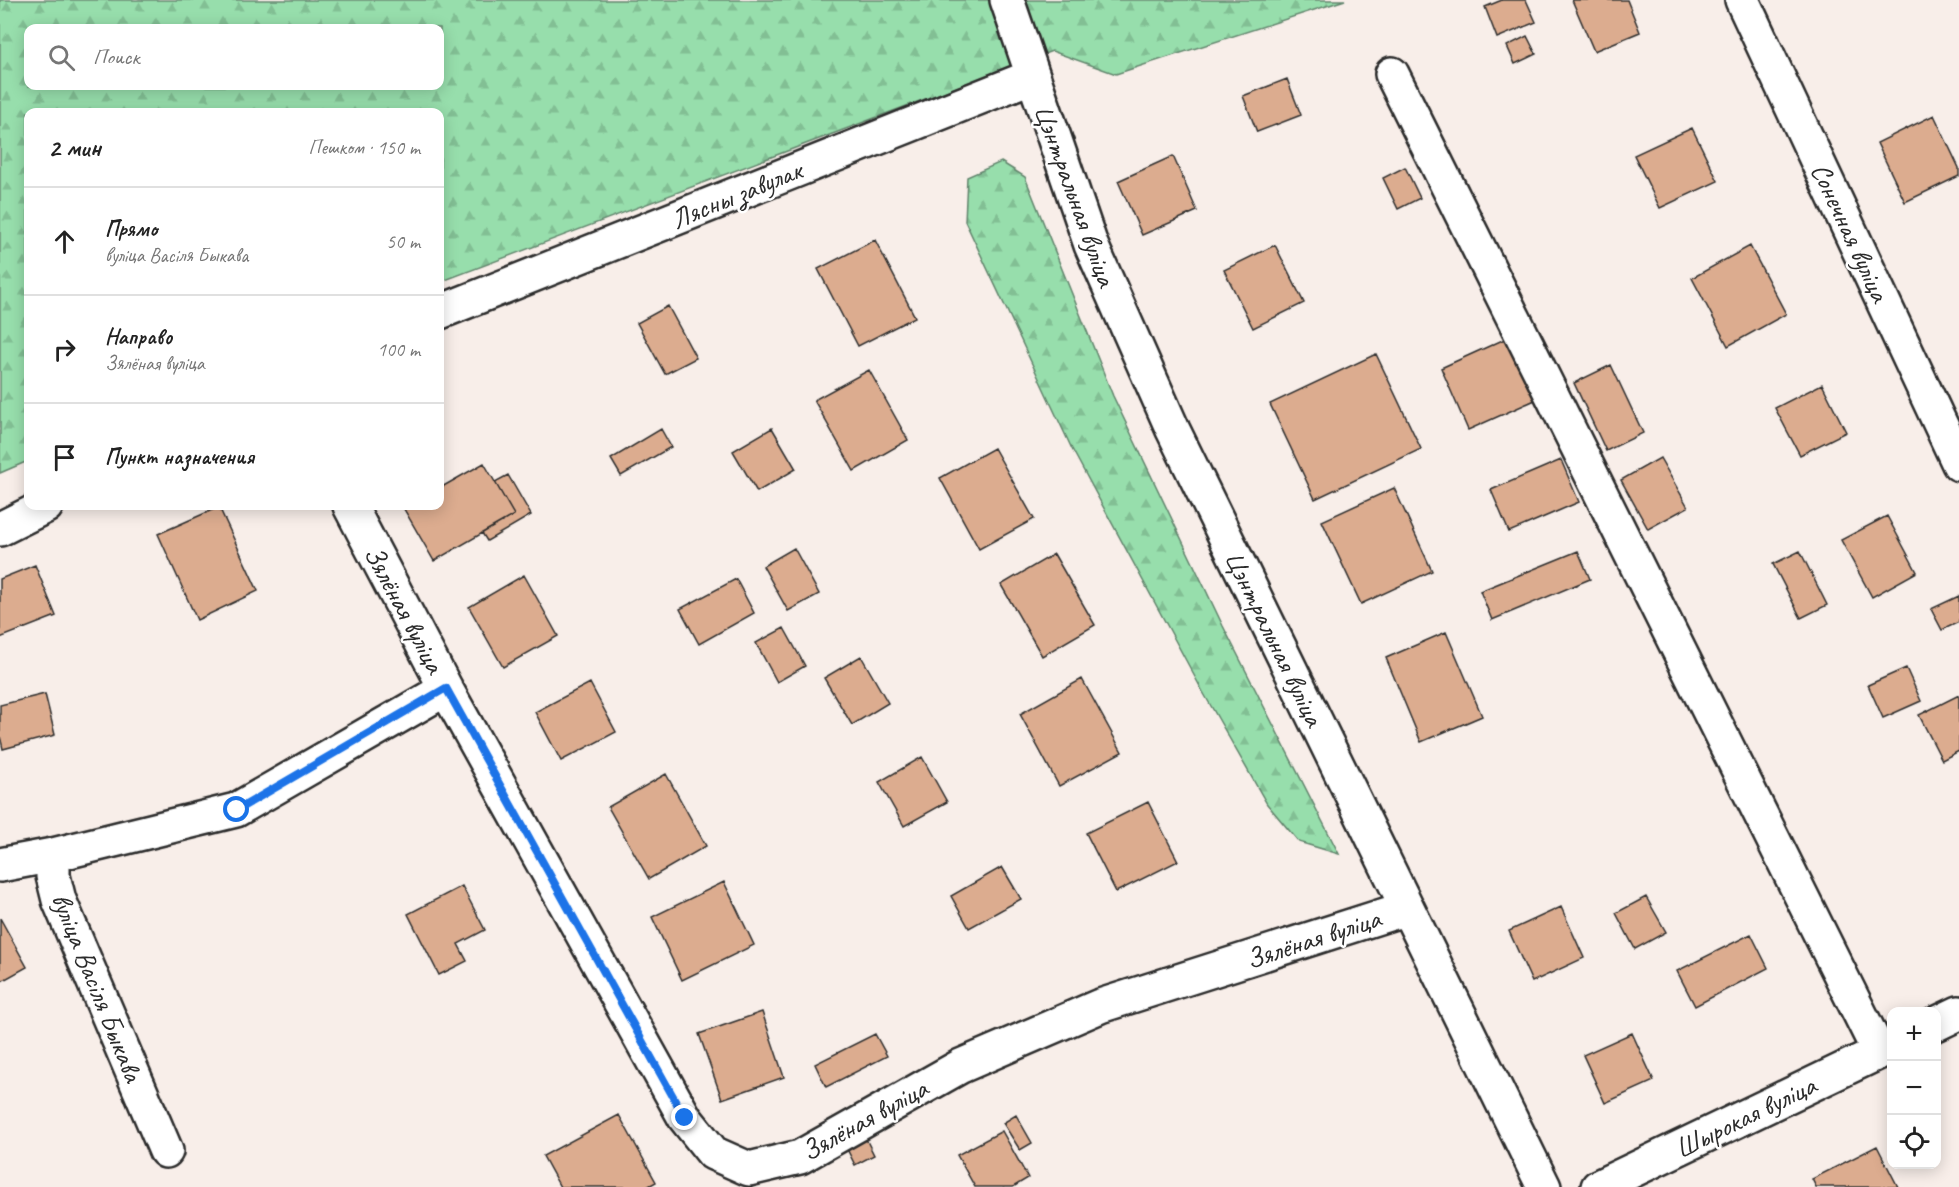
<!DOCTYPE html>
<html lang="ru">
<meta charset="utf-8">
<style>
body{margin:0;font-family:Caveat,sans-serif;background:#f2f2f2;color:#222}
.controls{position:absolute;right:18px;bottom:18px;display:grid;overflow:hidden;border-radius:12px;box-shadow:0 3px 15px #0003}
.controls button{width:54px;height:54px;display:grid;place-items:center;padding:0;border:0;border-bottom:2px solid #e0e0e0;background:#fff;color:#222;font:30px sans-serif}
.stop{position:absolute;width:18px;height:18px;margin:-14px;border:4px solid #1a73e8;border-radius:50%;background:#fff}
.stop.end{background:#1a73e8;border-color:#fff;box-shadow:0 2px 6px #0008}
.list{margin:0;padding:0;list-style:none}
h2{display:flex;justify-content:space-between;align-items:center;height:78px;margin:0;padding:0 24px;font-size:26px}
h2 small{font-size:20px;font-weight:400;color:#767676}
.list li{display:grid;grid-template-columns:39px 1fr auto;gap:18px;align-items:center;box-sizing:border-box;height:108px;padding:0 24px;border-top:2px solid #e0e0e0}
.list b{display:block;font-size:22px;white-space:nowrap}
.list p{margin:0;font-size:20px;white-space:nowrap;color:#767676}
.list em{font-size:20px;font-style:normal;color:#767676}
.icon{flex:none;width:33px;height:33px;fill:none;stroke:currentColor;stroke-width:2;stroke-linecap:round;stroke-linejoin:round}
.map{position:relative;flex:none;width:1959px;height:1187px;overflow:hidden}
.search{position:absolute;background:#fff;box-shadow:0 3px 15px #0003;left:24px;top:24px;width:420px;height:66px;display:flex;align-items:center;gap:15px;box-sizing:border-box;padding:0 21px;border-radius:12px;color:#767676;font-size:22px}
.panel{position:absolute;background:#fff;box-shadow:0 3px 15px #0003;left:24px;top:108px;width:420px;height:402px;border-radius:12px}
.map>svg:first-child{display:block}
.forest{fill:url(#forest-firs);stroke:#61846c;stroke-width:1.5;fill-rule:evenodd}
.building{fill:#dcac8f;stroke:#2b2b2b;stroke-width:1.5}
.lines{fill:none;stroke-linecap:round;stroke-linejoin:round}
.minor-casing{stroke:#2b2b2b;stroke-width:38}
.minor{stroke:#fff;stroke-width:33}
.route{stroke:#1a73e8;stroke-width:8}
.labels{text-anchor:middle;stroke-width:5;stroke-linejoin:round;paint-order:stroke}
.street-label{font-size:28px;fill:#2b2b2b;stroke:#fff}
</style>
<div class="map">
<svg width="1959" height="1187" viewBox="0 0 1959 1187">
<defs>
<pattern id="forest-firs" width="22" height="20" patternUnits="userSpaceOnUse" patternTransform="scale(1.5)"><rect width="22" height="20" fill="#97deac"/><path d="M5 1l3.5 6h-7zM16 11l3.5 6h-7z" fill="#82bf94"/></pattern>
</defs>
<rect width="100%" height="100%" fill="#f8eee9"/>
<filter id="ink" filterUnits="userSpaceOnUse"><feTurbulence type="fractalNoise" baseFrequency=".0167" numOctaves="2"/><feDisplacementMap in="SourceGraphic" scale="12" xChannelSelector="R" yChannelSelector="G"/><feConvolveMatrix kernelMatrix="1 2 1 2 8 2 1 2 1" color-interpolation-filters="sRGB"/></filter>
<g filter="url(#ink)">
<!-- forest -->
<path class="forest" d="M0 0H1345L1116 74 1052 51 440 282V112H28V461L0 473ZM28 28H440V86H28Z
M1001 162 1025 177 1113 396 1223 626 1339 854 1299 842 1267 804 1203 692 1072 449 965 221 967 177Z"/>
<!-- building -->
<path class="building" d="M1502 0H1526L1536 22 1497 38 1485 7Z
M1572 0H1627L1640 32 1594 51Z
M1527 36 1536 54 1515 64 1507 46Z
M1287 79 1301 115 1257 132 1243 96Z
M1934 115 1959 168V176L1905 202 1877 143Z
M1692 128 1718 181 1660 208 1634 155Z
M1173 156 1197 211 1142 235 1118 181Z
M1405 167 1420 198 1398 209 1383 178Z
M875 240 915 317 858 346 818 269Z
M1275 245 1304 303 1253 328 1224 270Z
M1750 246 1786 314 1728 346 1692 278Z
M668 306 696 358 665 374 637 323Z
M1507 338 1535 400 1468 430 1441 368Z
M1376 354 1421 449 1315 499 1270 404Z
M1611 365 1643 433 1606 451 1574 383Z
M869 370 908 440 854 471 814 400Z
M1822 384 1846 432 1800 455 1775 408Z
M772 428 796 469 757 492 733 451Z
M661 429 671 447 621 476 611 459Z
M994 448 1034 519 979 549 940 478Z
M1660 458 1688 507 1648 529 1621 480Z
M1561 460 1579 502 1509 532 1491 490Z
M484 463 514 515 434 561 404 509 410 506H440V488Z
M508 475 531 515 487 541 482 533 514 515 495 482Z
M1394 488 1432 571 1361 604 1322 521Z
M219 507 258 591 197 620 158 534Z
M1887 516 1917 572 1872 597 1841 540Z
M794 548 819 594 788 611 763 566Z
M1578 551 1590 579 1492 620 1480 591Z
M1800 551 1827 605 1801 618 1773 564Z
M1054 554 1095 625 1042 656 1001 585Z
M35 565 56 616 0 638V579Z
M524 575 558 636 503 667 469 607Z
M736 579 754 613 699 644 680 609Z
M1959 596V622L1942 630 1931 609Z
M784 628 805 666 777 682 756 643Z
M1446 632 1482 716 1421 742 1386 658Z
M861 656 888 703 852 725 824 678Z
M1906 668 1921 701 1883 718 1868 685Z
M1082 679 1122 752 1059 786 1020 714Z
M590 683 616 732 561 761 535 712Z
M45 694 55 735 3 749 0 736V705Z
M1959 695V751L1942 760 1919 715Z
M922 757 947 802 904 826 879 782Z
M666 774 706 846 649 879 608 807Z
M1148 802 1178 861 1116 892 1086 833Z
M1002 867 1021 899 969 928 951 896Z
M724 882 754 945 682 980 652 917Z
M462 886 485 930 458 944 467 961 439 975 408 914Z
M1646 897 1666 932 1635 949 1616 913Z
M1561 907 1584 958 1532 982 1509 931Z
M0 918 27 967 0 982Z
M1751 934 1768 968 1695 1006 1677 971Z
M762 1012 784 1077 722 1099 699 1034Z
M1632 1033 1654 1081 1605 1103 1583 1055Z
M875 1034 887 1056 826 1087 815 1064Z
M619 1115 656 1182 647 1187H560L543 1156Z
M1016 1115 1032 1143 1020 1150 1003 1123Z
M1002 1131 1028 1178 1013 1187H975L957 1155Z
M866 1139 874 1155 855 1165 847 1149Z
M1877 1146 1898 1187H1816L1812 1179Z"/>
<g class="lines">
<!-- minor casing -->
<g class="minor-casing">
<path id="minor" d="M1007 0 1091 245 1173 430 1544 1187
M1742 0 1959 464
M1392 74 1879 1052
M440 312 1033 76
M350 506 446 689 685 1118 713 1153 749 1169 800 1157 961 1066 1100 1006 1407 908
M0 529 46 506
M0 865 53 855
M1936 1024 1959 1013
M166 1151 59 900 53 876V855L236 810 446 689
M1598 1187 1892 1046"/>
</g>
<!-- minor -->
<use href="#minor" class="minor"/>
</g>
</g>
<g class="lines" filter="url(#ink)">
<!-- route -->
<path class="route" d="M237 810 446 688 685 1118"/>
</g>
<g class="labels">
<!-- street labels -->
<g class="street-label">
<text transform="translate(736 194) rotate(-22)" y="10">Лясны завулак</text>
<text transform="translate(1076 195) rotate(70)" y="10">Цэнтральная вуліца</text>
<text transform="translate(1851 232) rotate(65)" y="10">Сонечная вуліца</text>
<text transform="translate(405 609) rotate(62)" y="10">Зялёная вуліца</text>
<text transform="translate(1275 638) rotate(64)" y="10">Цэнтральная вуліца</text>
<text transform="translate(1313 938) rotate(-18)" y="10">Зялёная вуліца</text>
<text transform="translate(98 987) rotate(68)" y="10">вуліца Васіля Быкава</text>
<text transform="translate(1745 1116) rotate(-26)" y="10">Шырокая вуліца</text>
<text transform="translate(864 1119) rotate(-29)" y="10">Зялёная вуліца</text>
</g>
</g>
</svg>
<div class="controls">
<button>+</button>
<button>−</button>
<button><svg class="icon" aria-label="locate" viewBox="0 0 24 24"><circle cx="12" cy="12" r="6"/><path d="M12 2v4M12 18v4M2 12h4M18 12h4"/></svg></button>
</div>
<div class="stop" style="left:237px;top:810px"></div>
<div class="stop end" style="left:685px;top:1118px"></div>
<div class="search"><svg class="icon" aria-label="search" viewBox="0 0 24 24"><circle cx="10" cy="10" r="6"/><path d="M15 15l6 6"/></svg>Поиск</div>
<section class="panel">
<h2>2 мин<small>Пешком · 150 m</small></h2>
<ul class="list">
<li><svg class="icon" aria-label="ahead" viewBox="0 0 24 24"><path d="M12 20V5M6 11l6-6 6 6"/></svg><div><b>Прямо</b><p>вуліца Васіля Быкава</p></div><em>50 m</em></li>
<li><svg class="icon" aria-label="right" viewBox="0 0 24 24"><path d="M7 20v-9h11M14 6l5 5-5 5"/></svg><div><b>Направо</b><p>Зялёная вуліца</p></div><em>100 m</em></li>
<li><svg class="icon" aria-label="arrive" viewBox="0 0 24 24"><path d="M6 21V4h12l-3 4 3 4H6"/></svg><div><b>Пункт назначения</b></div></li>
</ul>
</section>
</div>
